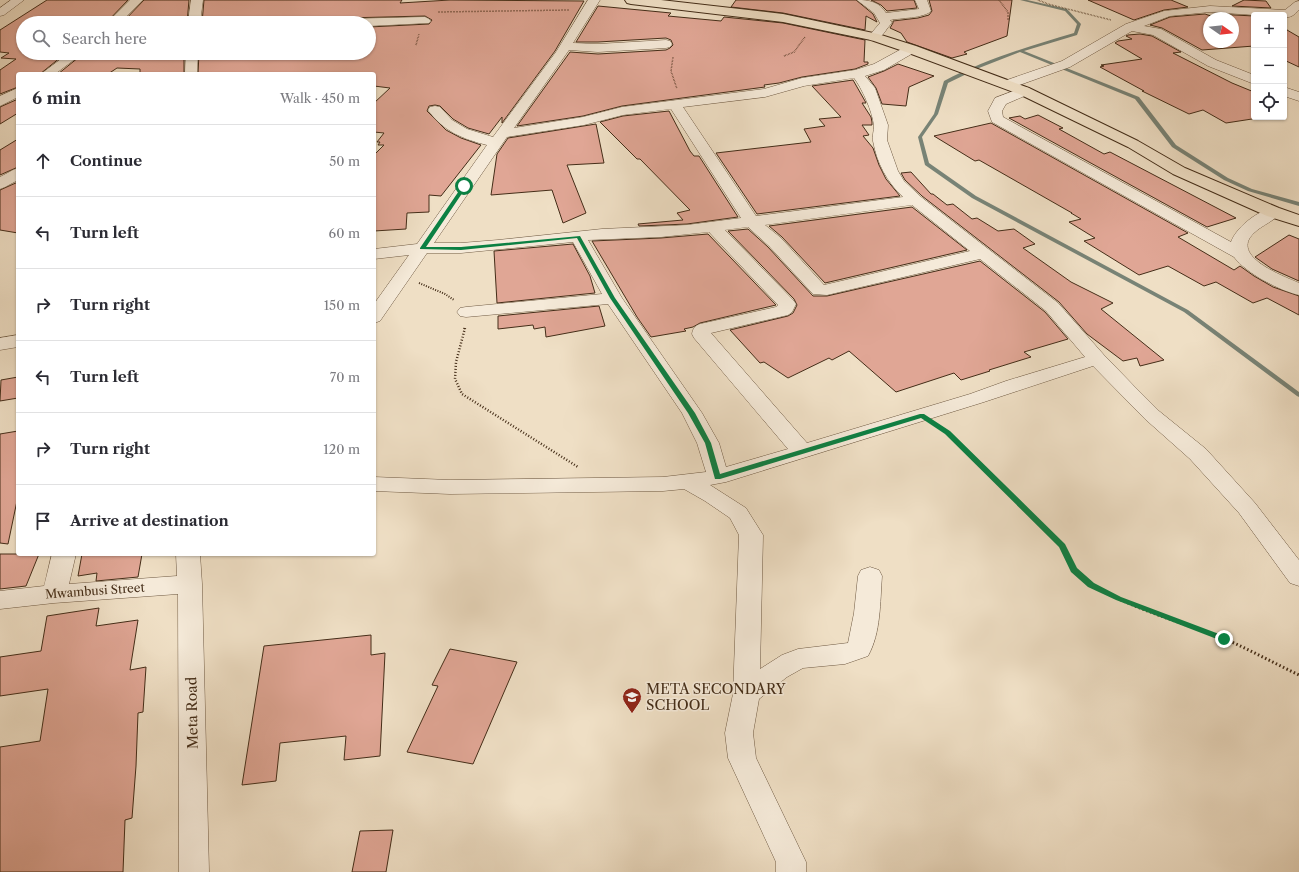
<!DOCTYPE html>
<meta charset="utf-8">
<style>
body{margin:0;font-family:"Libre Caslon Text",serif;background:#f7f7f7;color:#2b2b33}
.controls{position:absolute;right:12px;top:12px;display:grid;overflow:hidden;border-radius:4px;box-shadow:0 1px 3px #0004}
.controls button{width:36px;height:36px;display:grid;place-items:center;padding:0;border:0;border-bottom:1px solid #e1e1e2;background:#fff;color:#2b2b33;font:20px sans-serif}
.compass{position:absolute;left:1203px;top:12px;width:36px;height:36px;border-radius:50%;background:#fff;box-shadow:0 1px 3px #0004;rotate:104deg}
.stop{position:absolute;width:12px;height:12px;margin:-9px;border:3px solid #0b8043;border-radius:50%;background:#fff}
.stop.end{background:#0b8043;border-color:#fff;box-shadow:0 1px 4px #0008}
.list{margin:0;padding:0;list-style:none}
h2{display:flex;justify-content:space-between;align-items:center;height:52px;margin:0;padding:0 16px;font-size:17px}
h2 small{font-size:13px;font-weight:400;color:#7c7c81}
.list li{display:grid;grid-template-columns:26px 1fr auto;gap:12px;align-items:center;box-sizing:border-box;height:72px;padding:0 16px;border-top:1px solid #e1e1e2}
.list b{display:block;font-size:15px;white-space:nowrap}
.list em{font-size:13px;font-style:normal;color:#7c7c81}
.icon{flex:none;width:22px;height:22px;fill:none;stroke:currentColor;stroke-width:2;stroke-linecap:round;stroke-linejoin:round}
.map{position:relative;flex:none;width:1299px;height:872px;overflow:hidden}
.search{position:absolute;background:#fff;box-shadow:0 1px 3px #0004;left:16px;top:16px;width:360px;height:44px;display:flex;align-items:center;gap:10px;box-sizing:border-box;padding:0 14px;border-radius:22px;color:#7c7c81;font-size:15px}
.panel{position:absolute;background:#fff;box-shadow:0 1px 3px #0004;left:16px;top:72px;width:360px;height:484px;border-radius:4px}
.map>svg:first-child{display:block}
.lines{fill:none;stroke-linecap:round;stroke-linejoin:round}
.stream{fill:#788376;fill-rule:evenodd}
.building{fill:#e0a695;stroke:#442d18;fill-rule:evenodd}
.minor-casing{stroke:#6f5a43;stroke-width:1}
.major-casing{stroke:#442d18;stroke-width:2}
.path-far3{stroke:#442d18;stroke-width:1.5;stroke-dasharray:0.5 1;stroke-linecap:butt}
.path-far2{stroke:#442d18;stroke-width:2;stroke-dasharray:1 1.5;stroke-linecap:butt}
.path-far1{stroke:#442d18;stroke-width:2.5;stroke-dasharray:1 2;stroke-linecap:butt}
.path{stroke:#442d18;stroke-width:3;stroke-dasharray:1.5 2.5;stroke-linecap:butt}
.minor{fill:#f5ead9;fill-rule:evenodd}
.major{fill:#efdfc5;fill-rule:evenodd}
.route{fill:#0b8043}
.labels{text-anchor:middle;stroke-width:3;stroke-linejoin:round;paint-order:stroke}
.street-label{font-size:12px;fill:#442d18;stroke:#f5ead9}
.near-poi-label{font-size:14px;fill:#442d18;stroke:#f5ead9;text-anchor:start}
.near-street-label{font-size:14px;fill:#442d18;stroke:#f5ead9}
</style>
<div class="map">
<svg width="1299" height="872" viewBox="0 0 1299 872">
<rect width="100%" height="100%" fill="#efdfc5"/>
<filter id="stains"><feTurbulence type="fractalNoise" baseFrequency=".005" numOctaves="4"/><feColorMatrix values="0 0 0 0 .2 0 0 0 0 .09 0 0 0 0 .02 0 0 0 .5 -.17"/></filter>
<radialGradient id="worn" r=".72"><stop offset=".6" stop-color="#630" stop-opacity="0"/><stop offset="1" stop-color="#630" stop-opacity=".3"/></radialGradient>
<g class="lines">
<!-- stream -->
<path class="stream" d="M1020 0H1027L1067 9 1081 24 1077 35 1024 51 1139 97 1176 145 1228 178 1252 189 1299 202V206L1248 191 1224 180 1172 147 1135 99 1020 52 979 68 948 83 938 114 922 137 929 163 976 196 1188 310 1299 392V397L1297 396 1184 312 972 198 925 165 918 137 934 114 944 81C986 59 1030 46 1074 33L1077 24 1065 11Z"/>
</g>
<!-- building -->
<path class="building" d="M47 0H128L106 23H23V53H66L40 74H18V87L0 94V70L16 59 1 58 9 53 0 52V30Z
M144 0H189L187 23H122Z
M204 0H402L400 3 450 0 584 1 555 51 502 123V117L489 134 468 128 453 119 440 106 435 105 429 106 427 111 446 130 461 138 481 145 441 196 429 195V212L407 213 406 229 374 231V155L384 145H378L380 142H377L384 133 374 132V103L390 88 374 86V74H198L199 53H369V27L429 24 432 20 425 16 345 18 338 23H202Z
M736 0H856L873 14 877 22 866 16 865 30 783 13 731 7Z
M871 0H914L917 8 887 11 881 5Z
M929 0H1012L1007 36 964 52 967 54 952 58 907 42 901 33 890 28 893 23V21L918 18 929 15 932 11Z
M1088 0H1171L1188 7 1164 10 1134 20Z
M1244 0 1266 1 1271 8 1232 6Z
M598 6 671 13 668 16 721 21 724 17 783 23 865 40 864 62H868V64L855 69 802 77 779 83 764 85 765 87 622 106 583 116 517 126 570 52 598 54 666 50 670 48 673 45 671 40 666 38 598 42H576Z
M1205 14 1211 16 1215 14 1254 16V46L1202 50 1162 28 1150 25 1170 17ZM1209 18H1233V42H1209Z
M1284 26 1287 30 1299 37V67L1284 60Z
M1140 34 1152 36 1181 52 1173 53 1232 83 1254 92V117H1265L1226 123 1203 110 1189 114 1142 91H1144L1100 67 1104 66 1101 65 1142 59 1115 43 1118 41 1132 39 1126 36 1128 35Z
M84 53H184V74H140V69L117 68 108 74H58Z
M898 64 934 76 909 87 906 106 882 104 876 88 868 77 884 71Z
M853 80 865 101 866 103H862L871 117 872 122V125H862L869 135 863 136 873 148 879 165 886 179 900 196 757 214 716 153 811 142 804 129 825 126 819 119 841 117 812 86Z
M18 99V113L0 124V107Z
M669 111 690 151 694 156H699L738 217 687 224 639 226 638 224 683 220 677 213 690 210 640 159H637L600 122 623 116Z
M1038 115 1063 128 1059 129 1104 154 1110 152 1236 218 1207 227 1009 118 1020 116 1025 119Z
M991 123 1188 233 1178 237 1234 270 1240 266 1254 276 1273 287 1299 296V315L1267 298 1253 303 1216 282 1204 286 1168 266 1139 275 1084 241 1095 238 1069 222 1081 219 1071 213H1072L979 160 975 161 934 136Z
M596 124 604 163 567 165 586 213 563 223 552 190 491 195 497 154 508 138Z
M18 139V167L0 175V150Z
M911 172 931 194H933L947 205 953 204 972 219 977 218 998 231 1014 229 1035 244 1023 248 1071 282 1113 303 1101 309 1164 360 1140 366 1137 358 1123 361 1087 334 1059 302 922 196 905 180 901 173Z
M18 182V233L0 230V190Z
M912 207 967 250 825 283 782 237 769 226Z
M748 229 768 247 813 296H827L980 261 1045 312 1068 339 1024 352 1031 357 989 370 990 371 961 380 954 373 896 392 849 351 832 360 829 358 788 378 764 362 760 363 730 330 788 316 793 313 797 305 794 299 728 231Z
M708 234 776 305 700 323 693 327 684 329 686 331 651 337 637 317 592 241 661 238Z
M1289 235 1299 239V281L1272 269 1255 257Z
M573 244 590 276 595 293 497 303 494 251Z
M599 306 605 326 546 337 545 327 534 329 533 325 498 329V316Z
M18 377V398L0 401 1 380Z
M18 431V496L8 544 0 543V434Z
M0 554H39L26 586 0 589Z
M82 554H142L138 577 96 581 97 573 78 576Z
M99 608 96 626 138 620 130 670 146 667 143 712 138 713 136 766 132 818 125 820 123 872H0V747L40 741 48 689 0 696V657L41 651 47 616Z
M371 635V655L385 653 380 756 344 760 346 736 280 743 276 781 242 785 264 646Z
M450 649 517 662 473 764 407 752 438 686 432 685Z
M393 830 386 872H352L360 831Z"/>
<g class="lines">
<!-- minor casing -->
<g class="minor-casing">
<path id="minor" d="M11 0H24L4 15 0 16V8Z
M130 0H143L120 23H107Z
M191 0H203L200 23H188Z
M588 0H600L573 43 598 44 666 40 670 41 672 44 670 47 666 48 598 52 569 50 514 128 583 117 622 107 764 89 802 78 855 70 874 64 907 46H915L917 49 915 52 884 70 865 76 875 88 888 125 887 140 898 171 904 181 921 197 1058 303 1104 355 1134 386 1159 411 1206 449 1255 503 1299 560V586L1290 583 1239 513 1190 459 1145 419 1093 366 984 402 726 482 710 485 746 508 763 535 760 669 782 655 798 649 848 643 854 613 858 576 861 570 870 567 879 570 882 576C880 602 881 633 868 656L845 664 803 668 787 677 759 699 753 733 756 758 806 862V872H776V862L728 758 725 733 733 694 739 535 730 518 705 501 684 489 663 491 450 494 374 491V477L450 480 663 477 706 472 697 443 682 413 608 304 466 317 460 316 457 312 460 308 466 307 602 294 573 242 461 253H427L380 321 374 323V304L409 255 374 259V249L417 244 487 145C463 139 443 131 428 110L430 107 435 106 440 107 452 120 467 129 493 137 556 52ZM854 78C862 88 873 113 874 126 874 131 872 136 873 141 877 163 887 182 903 197L756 216 683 107 765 97 804 86ZM671 109 741 218 687 225 602 229 498 240 461 243H434L507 137 584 125 623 115ZM912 205 970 251 824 285 781 238 765 225ZM748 227 769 246 813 294 827 295 980 259 1046 311 1085 357 1006 381 970 394 807 443 711 333 788 315 792 312 796 304 793 300 725 230ZM709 232 778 305 776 307 700 324C695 326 693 328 692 334L694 338 788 449 726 467 719 443 702 413 622 298 588 240 661 237Z
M857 0C870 0 879 2 886 13L919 9 915 0H927L931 11C925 18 899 18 890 20L892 23 890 25C884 32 880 42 870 40L868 37 880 23 874 13Z
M1299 1V10C1294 15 1291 18 1284 17V15H1254L1210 12 1170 16 1144 26 1161 29 1216 60 1254 75V84L1208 66 1153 35 1132 31 1070 67 1014 87H1004L1002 84 1004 81 1062 61 1126 24 1164 11 1210 6 1285 10 1295 2Z
M425 17 429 19 431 21 429 23 369 26V23H339L341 21 345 19Z
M69 53H83L55 74H41Z
M186 53H198L197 74H185Z
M1024 87 1029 88 1031 91 1029 94 1006 104 1002 111 1003 117 1231 242C1236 227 1263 205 1279 209L1281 212C1275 221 1262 225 1254 233 1229 256 1283 276 1299 283V295C1280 291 1246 273 1234 257L992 122 988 111 995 98Z
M1284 87 1299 92V101L1284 96Z
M18 88V97L0 106V96Z
M18 168V180L5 187 0 189V177L13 170Z
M18 335V347L0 350V338Z
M52 554H76L69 584 177 576 176 554H200L202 584 209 872H179L178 594 54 603 0 609V591L44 586Z"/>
</g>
<!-- major casing -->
<g class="major-casing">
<path id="major" d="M625 0H661L783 14 878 34 916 46 1029 88 1138 141 1185 168 1279 208 1299 215V226L1267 216 1173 174 1128 147 1019 94 906 52 871 40 783 22 631 4 627 3Z"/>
</g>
<!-- path-far3 -->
<path class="path-far3" d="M999 0 1008 12V20
M1038 0 1048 4 1111 20
M438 12 569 10
M416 45 419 34
M784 56 794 52 805 37
M673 57 671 71 677 89"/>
<!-- path-far2 -->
<path class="path-far2" d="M419 283 445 294 454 300
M464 329 465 327"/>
<!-- path-far1 -->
<path class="path-far1" d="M465 328 456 362 455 379 462 394 578 467
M939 427 948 433 1062 546 1073 567"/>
<!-- path -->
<path class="path" d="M1072 566C1087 596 1191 625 1225 639 1250 650 1274 663 1299 675"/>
<!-- minor -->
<use href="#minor" class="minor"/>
<!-- major -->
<use href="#major" class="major"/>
</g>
<!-- route -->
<path class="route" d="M463 185 467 186 426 247H461L580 236 615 298 695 413 711 443 720 474 920 414H924L950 431 1065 544 1077 568 1094 583 1121 597 1227 637V641H1222L1116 600 1088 587 1071 572 1059 547 945 434 921 418 720 479H715L705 443 688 413 610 298 577 238 461 250 420 249V248Z"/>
<!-- icons -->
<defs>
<g id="school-pin" transform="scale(1)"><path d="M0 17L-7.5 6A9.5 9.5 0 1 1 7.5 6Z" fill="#8f2418" stroke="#f5ead9"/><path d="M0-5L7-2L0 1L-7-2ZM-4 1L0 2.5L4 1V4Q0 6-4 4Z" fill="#fff"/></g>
</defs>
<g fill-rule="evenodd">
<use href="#school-pin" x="632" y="697"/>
</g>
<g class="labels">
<!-- street labels -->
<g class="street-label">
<text transform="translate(95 591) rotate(-4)" y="4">Mwambusi Street</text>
</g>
<!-- near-poi labels -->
<g class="near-poi-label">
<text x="646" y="694">META SECONDARY<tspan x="646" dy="16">SCHOOL</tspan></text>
</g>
<!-- near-street labels -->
<g class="near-street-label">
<text transform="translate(192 713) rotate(-91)" y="5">Meta Road</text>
</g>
</g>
<rect width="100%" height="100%" filter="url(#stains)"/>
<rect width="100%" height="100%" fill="url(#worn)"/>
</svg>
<div class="controls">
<button>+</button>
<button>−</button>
<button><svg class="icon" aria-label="locate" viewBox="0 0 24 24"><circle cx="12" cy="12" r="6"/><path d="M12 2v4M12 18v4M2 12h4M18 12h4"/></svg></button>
</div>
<svg class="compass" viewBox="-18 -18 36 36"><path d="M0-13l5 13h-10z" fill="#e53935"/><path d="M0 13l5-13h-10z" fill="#7c7c81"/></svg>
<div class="stop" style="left:464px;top:186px"></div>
<div class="stop end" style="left:1224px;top:639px"></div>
<div class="search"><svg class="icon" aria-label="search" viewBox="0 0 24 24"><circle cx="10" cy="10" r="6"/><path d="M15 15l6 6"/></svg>Search here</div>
<section class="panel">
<h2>6 min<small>Walk · 450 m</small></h2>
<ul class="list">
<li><svg class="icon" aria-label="ahead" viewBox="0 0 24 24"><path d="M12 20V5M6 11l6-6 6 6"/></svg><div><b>Continue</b></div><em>50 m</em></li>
<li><svg class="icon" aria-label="left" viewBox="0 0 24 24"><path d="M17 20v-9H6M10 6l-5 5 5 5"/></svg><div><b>Turn left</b></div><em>60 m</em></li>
<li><svg class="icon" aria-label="right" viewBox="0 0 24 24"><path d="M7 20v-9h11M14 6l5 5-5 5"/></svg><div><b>Turn right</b></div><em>150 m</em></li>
<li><svg class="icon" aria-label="left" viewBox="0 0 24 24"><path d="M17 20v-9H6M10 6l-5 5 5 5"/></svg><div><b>Turn left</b></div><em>70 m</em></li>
<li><svg class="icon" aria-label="right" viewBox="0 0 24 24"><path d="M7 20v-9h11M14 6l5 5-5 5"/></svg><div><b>Turn right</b></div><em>120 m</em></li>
<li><svg class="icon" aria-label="arrive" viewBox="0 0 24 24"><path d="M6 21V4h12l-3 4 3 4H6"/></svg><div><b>Arrive at destination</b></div></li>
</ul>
</section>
</div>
